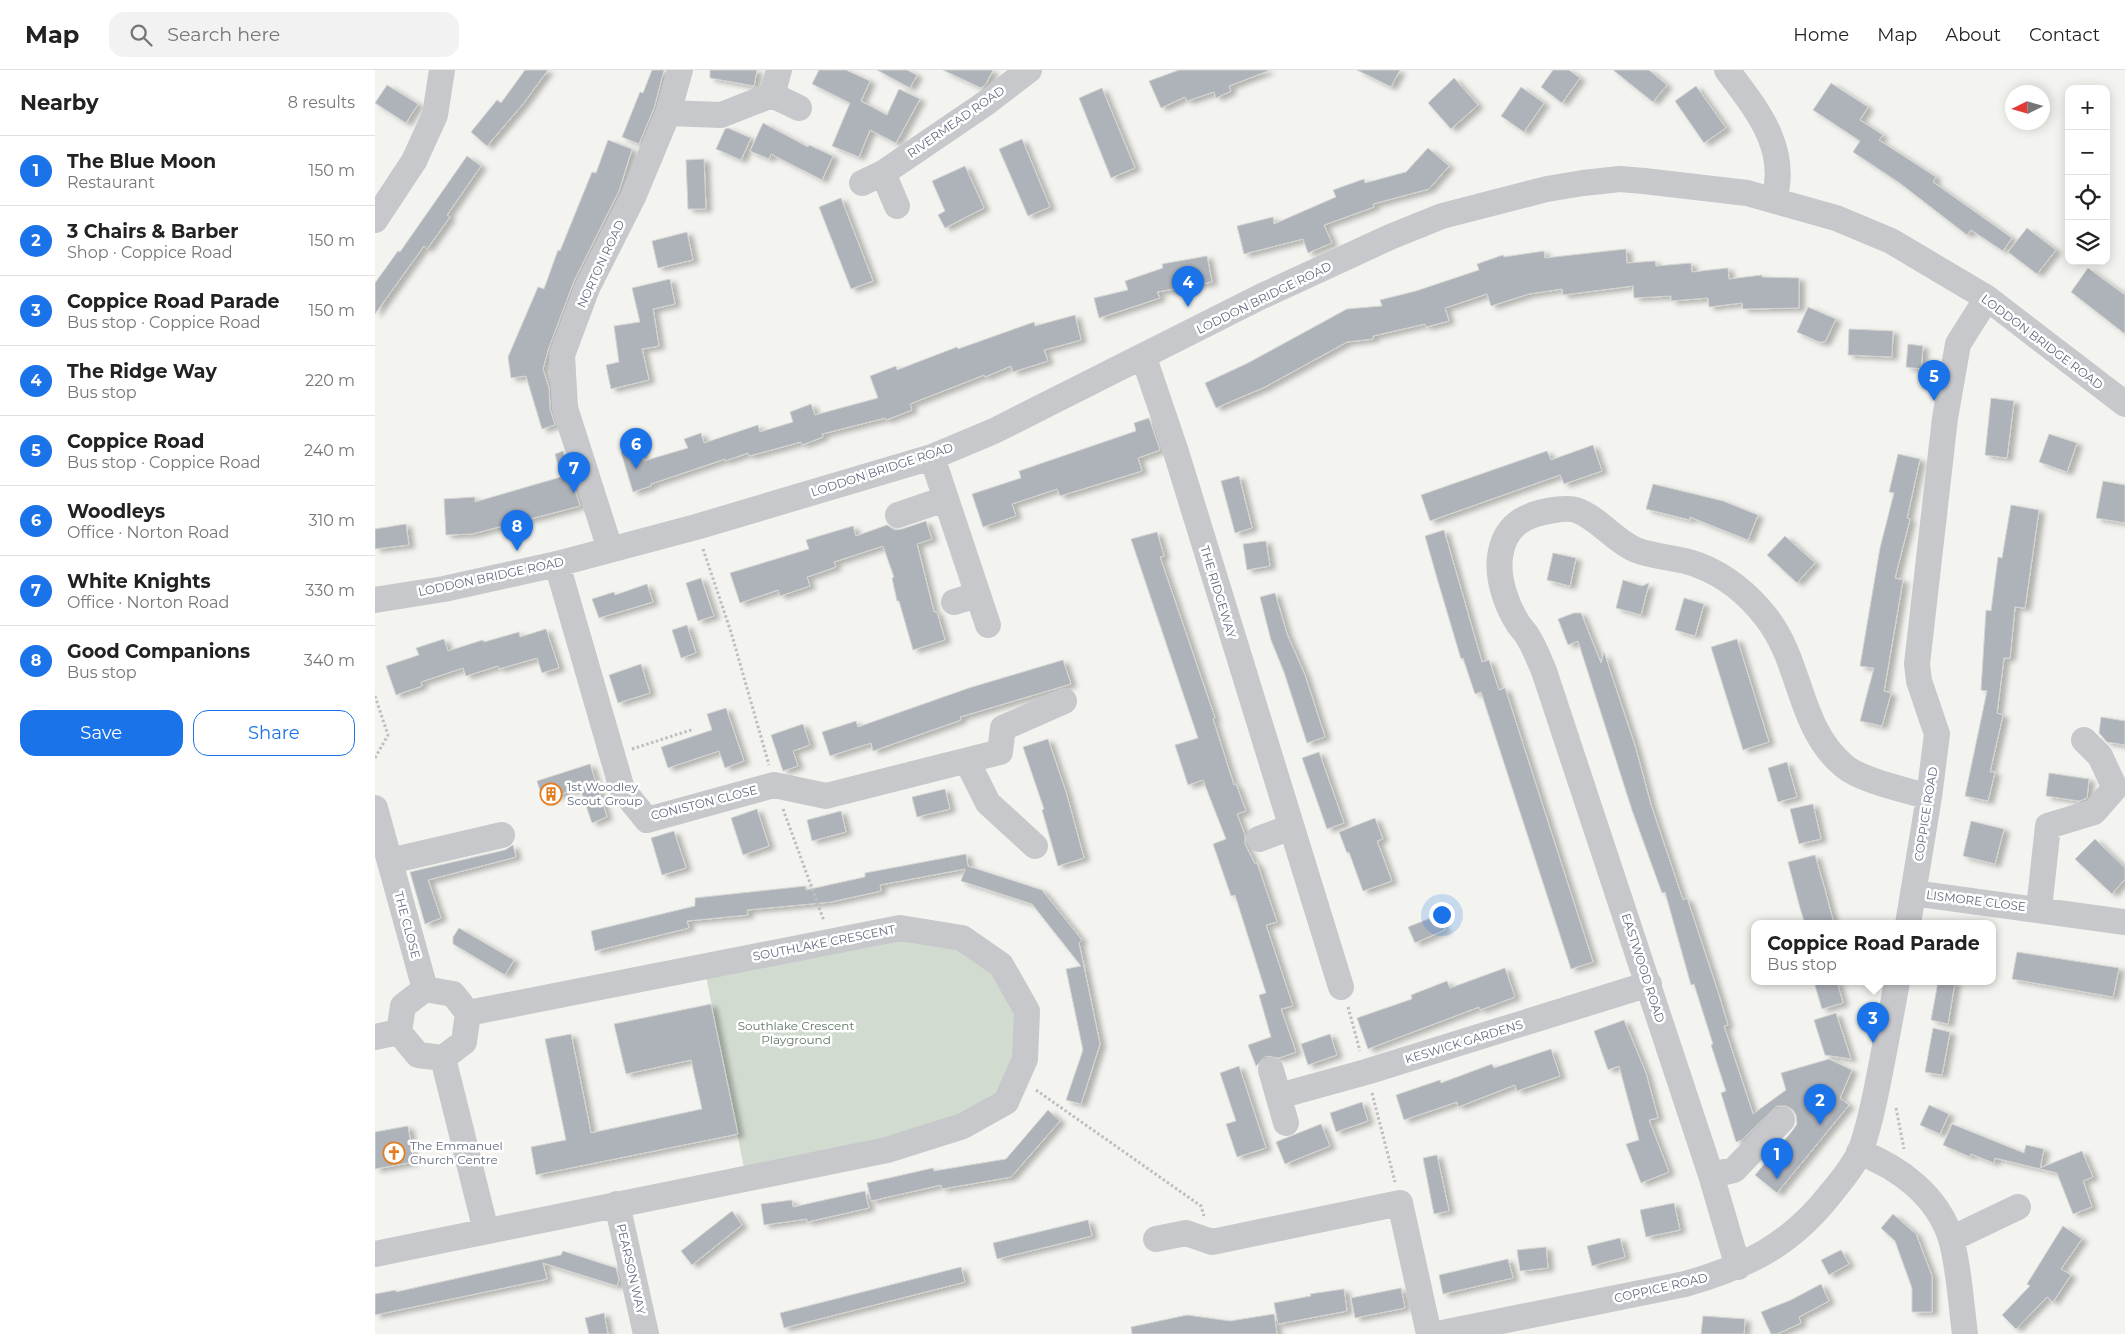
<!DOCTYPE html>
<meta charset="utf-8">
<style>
body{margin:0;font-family:Montserrat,sans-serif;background:#f2f2f2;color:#222}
.controls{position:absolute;right:15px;top:15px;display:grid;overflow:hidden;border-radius:10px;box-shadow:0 2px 12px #0003}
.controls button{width:45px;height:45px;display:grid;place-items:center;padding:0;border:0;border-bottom:1px solid #e0e0e0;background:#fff;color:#222;font:25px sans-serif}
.compass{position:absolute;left:1630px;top:15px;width:45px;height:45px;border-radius:50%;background:#fff;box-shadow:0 2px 12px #0003;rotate:265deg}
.you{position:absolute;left:1066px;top:844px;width:18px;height:18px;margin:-12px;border:4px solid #fff;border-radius:50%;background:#1a73e8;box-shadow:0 0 0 8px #1a73e833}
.badge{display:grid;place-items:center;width:32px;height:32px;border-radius:50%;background:#1a73e8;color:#fff;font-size:16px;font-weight:700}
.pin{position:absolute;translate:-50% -41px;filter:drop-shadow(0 1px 2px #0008)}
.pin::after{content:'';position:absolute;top:26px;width:18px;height:15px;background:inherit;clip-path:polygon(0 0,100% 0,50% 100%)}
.popup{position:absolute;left:1376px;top:850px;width:245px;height:65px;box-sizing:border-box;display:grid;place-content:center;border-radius:10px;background:#fff;filter:drop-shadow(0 1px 4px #0005);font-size:16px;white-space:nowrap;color:#767676}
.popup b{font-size:19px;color:#222}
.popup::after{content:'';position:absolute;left:50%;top:100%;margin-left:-10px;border:10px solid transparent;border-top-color:#fff}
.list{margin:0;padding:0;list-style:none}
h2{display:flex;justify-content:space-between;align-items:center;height:65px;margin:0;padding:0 20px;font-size:21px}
h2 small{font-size:16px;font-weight:400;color:#767676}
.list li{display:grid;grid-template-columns:32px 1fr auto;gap:15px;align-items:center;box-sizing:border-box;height:70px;padding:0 20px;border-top:1px solid #e0e0e0}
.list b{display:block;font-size:19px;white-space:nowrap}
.list p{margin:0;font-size:16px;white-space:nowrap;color:#767676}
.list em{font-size:16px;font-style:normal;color:#767676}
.actions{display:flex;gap:10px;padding:15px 20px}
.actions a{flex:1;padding:11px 0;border:1px solid #1a73e8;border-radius:15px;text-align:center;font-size:18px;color:#1a73e8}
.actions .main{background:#1a73e8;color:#fff}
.icon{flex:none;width:28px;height:28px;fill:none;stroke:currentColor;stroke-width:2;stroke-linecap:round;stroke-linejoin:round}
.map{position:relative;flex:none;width:1750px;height:1264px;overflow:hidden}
header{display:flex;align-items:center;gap:30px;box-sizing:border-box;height:70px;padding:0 25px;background:#fff;border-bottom:1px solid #e0e0e0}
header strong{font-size:24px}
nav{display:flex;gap:28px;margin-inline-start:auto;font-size:18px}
.search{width:350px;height:45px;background:#f2f2f2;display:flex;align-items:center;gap:12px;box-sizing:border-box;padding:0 18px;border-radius:15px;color:#767676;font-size:19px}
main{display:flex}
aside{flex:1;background:#fff}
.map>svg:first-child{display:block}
.green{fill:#d2dbd0}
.building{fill:#aeb2b9;stroke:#d4d5d2;filter:url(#shadow)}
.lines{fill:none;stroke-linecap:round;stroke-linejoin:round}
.path{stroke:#bdbec0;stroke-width:3;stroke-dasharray:2.5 2.5;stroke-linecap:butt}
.minor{stroke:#c6c8cc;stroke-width:26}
.labels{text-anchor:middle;stroke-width:5;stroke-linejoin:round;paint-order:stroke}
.street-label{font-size:12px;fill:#626c81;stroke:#fff}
.poi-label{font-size:12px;fill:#626c81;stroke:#fff;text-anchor:start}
.park-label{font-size:12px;fill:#617862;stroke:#fff}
</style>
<header>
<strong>Map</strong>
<div class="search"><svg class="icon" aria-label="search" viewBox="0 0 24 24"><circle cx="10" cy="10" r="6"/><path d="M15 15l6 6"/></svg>Search here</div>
<nav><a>Home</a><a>Map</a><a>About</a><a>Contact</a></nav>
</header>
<main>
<aside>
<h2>Nearby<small>8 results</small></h2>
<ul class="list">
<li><span class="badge">1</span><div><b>The Blue Moon</b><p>Restaurant</p></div><em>150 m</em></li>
<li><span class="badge">2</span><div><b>3 Chairs &amp; Barber</b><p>Shop · Coppice Road</p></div><em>150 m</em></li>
<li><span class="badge">3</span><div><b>Coppice Road Parade</b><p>Bus stop · Coppice Road</p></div><em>150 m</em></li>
<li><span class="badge">4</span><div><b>The Ridge Way</b><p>Bus stop</p></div><em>220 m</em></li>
<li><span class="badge">5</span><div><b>Coppice Road</b><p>Bus stop · Coppice Road</p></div><em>240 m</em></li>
<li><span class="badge">6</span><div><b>Woodleys</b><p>Office · Norton Road</p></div><em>310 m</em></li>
<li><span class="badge">7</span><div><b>White Knights</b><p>Office · Norton Road</p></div><em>330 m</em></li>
<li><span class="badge">8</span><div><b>Good Companions</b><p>Bus stop</p></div><em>340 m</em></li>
</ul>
<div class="actions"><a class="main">Save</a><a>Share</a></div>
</aside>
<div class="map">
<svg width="1750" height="1264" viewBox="0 0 1750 1264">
<defs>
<filter id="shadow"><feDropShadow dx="5.5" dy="3" stdDeviation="2.5" flood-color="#0004"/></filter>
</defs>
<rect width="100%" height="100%" fill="#f3f4ef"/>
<!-- green -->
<path class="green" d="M587 868 652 941 631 1032 371 1108 329 896 456 871Z"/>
<!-- building -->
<path class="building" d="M150 0H173L148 34 112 76 96 62 122 30 126 33Z
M277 0H289L279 38 264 74 247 67 265 22 268 23Z
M335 0H382L379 16 335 8Z
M444 0H471L495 11 486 31 512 45 524 19 545 29 521 73 495 60 484 87 457 76 475 33 437 14Z
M502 0H532L542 5 535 18Z
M568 0H618L611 14 606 18Z
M804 0H893V1L854 16 856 21 841 28 839 22 812 31 810 27 786 38 774 11Z
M982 0H1025L1016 17Z
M1178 0H1194L1205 8 1187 33 1166 17Z
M1238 0H1274L1292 15 1278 32Z
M1079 8 1103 35 1076 59 1053 33Z
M1456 13 1493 37 1485 50 1508 65 1504 70 1561 107 1558 112 1637 168 1628 181 1596 160 1592 165 1526 114 1478 82 1485 71 1438 40Z
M12 15 43 34 31 53 0 33Z
M1321 16 1351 58 1329 73 1300 31Z
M1146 17 1169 33 1149 62 1126 46Z
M727 18 760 98 736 108 704 28Z
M388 53 433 77 434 75 458 86 447 110 396 84 394 89 375 81Z
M353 58 376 68 366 90 341 79 350 59Z
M647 69 675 137 653 146 624 79Z
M233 70 257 79 244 121 199 211 173 280 168 299 174 318 175 339 180 355 167 359 151 306 136 308 133 287 163 217 169 219 183 180 185 181 217 102 221 103Z
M1053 78 1074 96 1054 119 998 134 999 137 949 155 957 173 933 183 928 169 869 184 862 156 898 147 899 154 961 127 958 120 989 109 990 113 1031 102Z
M92 86 106 96 72 145 75 147 52 179 49 176 0 244V213L23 181 25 182Z
M329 89 331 139H313L311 90Z
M590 96 609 138 570 158 563 145 570 141 557 111Z
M466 128 498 211 476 219 444 137Z
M1652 158 1681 180 1662 204 1633 182Z
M312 162 318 190 283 198 277 171Z
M1251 179 1252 193 1280 191 1281 196 1316 193 1317 202 1353 198 1354 209 1387 205V207L1424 208V238L1368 239 1367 233 1334 237 1333 228 1296 231V226L1259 228 1258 216 1188 225 1187 219 1154 224 1116 236 1112 224 1070 238 1074 251 1051 257 1050 254 998 266V269L972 272 890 317 841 338 830 313 873 293 972 239 1007 236 1005 230 1041 221 1104 200 1102 194 1128 185 1129 187 1169 181 1170 188Z
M832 186 837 212 782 222 785 228 724 248 719 228 753 220 750 211 788 198 787 194Z
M1713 198 1750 225V264L1696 222Z
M295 209 300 234 278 239 284 276 267 279 274 310 236 319 231 295 244 292 239 256 265 252 257 218Z
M1433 237 1461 249 1450 272H1444L1422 262Z
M700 245 706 270 669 280 673 291 638 302 636 296 610 307 609 305 535 334 537 340 511 350 510 348 447 364 448 367 427 375 426 372 374 386 373 383 350 391V389L276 414V416L258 422 246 382 264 376 269 391 313 378 309 369 326 363 329 373 383 355 385 362 418 352 415 342 436 334 440 345 503 328 495 306 521 296 522 300 582 277 583 279 659 252 660 256Z
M1474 259 1518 261 1517 287 1473 285Z
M1533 274 1548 276 1546 299 1531 297Z
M1616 328 1639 331 1632 388 1610 385Z
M774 348 785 380 763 388 767 401 685 426 682 419 637 434 641 446 608 457 597 424 646 408 644 401 761 361 759 353Z
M1674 364 1702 373 1692 402 1664 392Z
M1218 375 1227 401 1189 414 1185 405 1055 451 1046 425 1172 381 1176 390Z
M188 381 205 436 97 464 71 465 69 429 100 427V432L186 407 180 384Z
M1523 384 1545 389 1532 448 1535 449 1520 508 1528 510 1509 621 1516 623 1507 656 1485 651 1499 598 1485 596 1505 478 1519 423 1514 422Z
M864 406 877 458 860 463 846 411Z
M1728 411 1750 415V453L1721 448Z
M1278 414 1348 431 1383 445 1373 470 1315 447V450L1271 439Z
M1636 435 1664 440 1650 538 1640 537 1635 588H1629L1622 643 1628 645 1615 702H1620L1613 731 1590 726 1612 621 1606 620 1611 540 1616 541 1623 487 1627 488Z
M551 451 557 469 542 474 559 542H562L570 570 538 580 524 531H522L517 508 519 507 508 476 459 492 461 497 432 507 435 516 405 526 403 520 365 533 355 503 434 479 431 470 478 456 481 466 512 455 520 460 527 459Z
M31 454 34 475 0 479V459Z
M1069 460 1107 592 1114 590 1124 620 1130 618 1218 892 1196 899 1106 622 1100 624 1088 588 1086 589 1062 508 1050 466Z
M782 462 789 486 785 487 840 648 838 649 859 715 861 714 871 741 862 744 870 765V774L880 794 882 793 902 852 891 855 918 936 906 939 921 982 904 988 891 986 881 996 873 975 896 967 884 925 891 923 860 825 856 826 838 774 851 769 828 710 813 715 800 675 823 668 756 469Z
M1410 466 1440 493 1422 513 1392 485Z
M891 471 895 496 872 500 868 474Z
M1178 483 1201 488 1195 516 1172 510Z
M326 508 339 546 323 551 311 513Z
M1248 510 1267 516 1274 513 1266 545 1241 538Z
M272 514 278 532 224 548 217 529 239 522 240 525Z
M900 523 912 564 930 605 950 667 932 673 909 602 896 570 885 527Z
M1309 528 1329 534 1320 566 1300 560Z
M1199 543H1206L1226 593 1229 582 1261 679 1276 735 1308 830 1312 828 1343 922 1353 955 1349 956 1378 1044 1411 1020 1406 1003 1454 989 1477 1000 1465 1028 1474 1035 1402 1123 1380 1105 1418 1060 1422 1054 1421 1045 1418 1040 1411 1036H1402L1367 1070 1361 1072 1346 1023 1351 1021 1336 975 1338 974 1319 914 1316 915 1290 822 1287 823 1257 740 1203 571 1193 575 1183 549Z
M312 555 321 583 306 588 297 560Z
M171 559 184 598 167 603 162 588 124 599 123 596 91 606 88 598 46 612 47 616 21 625 11 596 44 585 41 578 69 569 73 581 108 570 109 572 144 562 145 567Z
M1362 569 1394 672 1368 680 1336 577Z
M688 590 696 614 585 647 586 650 498 681 496 673 455 686 447 662 481 651 483 657 594 618Z
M266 594 275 623 243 633 234 605Z
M351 638 369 691 350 698 344 681 293 698 286 677 337 660 332 644Z
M1726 647 1750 651V675L1732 672 1724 663Z
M428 654 435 675 418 681 423 696 408 701 396 665Z
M673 669 691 722 709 788 683 796 667 740 669 739 648 677Z
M944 682 969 753 952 759 927 688Z
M1412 692 1422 727 1403 732 1393 698Z
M215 694 232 747 217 753 205 718 168 730 162 711Z
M1674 703 1714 709 1712 728 1704 731 1671 726Z
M570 719 575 739 542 747 537 727Z
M1438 734 1446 769 1424 774 1415 739Z
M382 739 394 776 368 785 356 748Z
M466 741 471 762 437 771 432 750Z
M1000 748 1008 769 1002 771 1017 811 988 821 974 782 972 783 964 762Z
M1596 751 1629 759 1620 794 1588 786Z
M299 761 311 798 287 805 276 768Z
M1720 769 1750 798V809L1737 824 1700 789Z
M138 775 141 787 53 810 66 848 50 854 35 802 130 780Z
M591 784 593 796 667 820 707 870 704 873 725 974 706 1034 691 1030 708 980 691 899 706 896 657 834 586 811 590 799 505 815 506 821 456 832 372 840 373 845 312 851 314 858 220 881 216 861 320 836V828L431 816V820L490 807V803Z
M1440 785 1450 820 1459 854H1430L1425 838 1413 792Z
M1063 845 1070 860 1040 873 1033 857Z
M84 858 139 890 130 905 78 874V867Z
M1642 882 1744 898 1738 927 1637 909Z
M1130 898 1140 927 1105 940 1104 937 993 979 982 948 1037 929 1036 925 1072 911 1075 918Z
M1439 912H1462L1468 933 1447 939Z
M1563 912H1580L1573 954 1556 950Z
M336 934 363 1064 161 1105 156 1077 191 1070 170 969 196 964 216 1063 327 1039 316 990 251 1004 239 954Z
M1461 943 1476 989 1450 985 1439 950Z
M1249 950 1271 1003 1283 1048 1274 1050 1294 1102 1266 1113 1251 1074 1264 1070 1244 996 1233 1000 1219 961Z
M1558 958 1575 962 1567 1005 1550 1002Z
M955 964 962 985 933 995 926 974Z
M1176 979 1185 1006 1142 1021 1140 1015 1083 1037 1082 1032 1029 1050 1021 1025 1065 1010 1066 1013 1117 994 1119 998Z
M864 996 891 1078 862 1087 851 1054 861 1051 845 1003Z
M987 1032 993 1051 961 1062 955 1043Z
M1554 1035 1574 1044 1565 1064 1545 1055Z
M673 1040 685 1051 636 1107 567 1119 566 1115 496 1131 492 1113 558 1098 559 1101 631 1089Z
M946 1054 955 1076 910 1094 901 1072Z
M1577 1054 1649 1083 1651 1075 1669 1079 1665 1098 1707 1081 1718 1107 1708 1111 1717 1137 1698 1144 1682 1103 1620 1088 1619 1093 1596 1084 1595 1087 1568 1075Z
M33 1056 39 1092 0 1099V1062Z
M1062 1085 1074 1141 1059 1144 1048 1088Z
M490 1121 494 1138 432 1152V1149L389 1155 386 1134 417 1130 418 1137Z
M1299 1133 1305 1160 1271 1167 1265 1140Z
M357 1141 367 1155 317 1195 306 1181Z
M1518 1144 1541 1164 1557 1206V1242H1537V1218L1520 1171 1506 1158Z
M713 1150 717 1166 622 1189 618 1173Z
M1688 1156 1707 1169 1686 1199 1696 1205 1678 1232 1672 1227 1641 1259 1627 1245 1655 1216 1652 1214Z
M1245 1168 1250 1187 1217 1196 1212 1176Z
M1171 1177 1173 1198 1145 1201 1142 1180Z
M1466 1180 1474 1194 1454 1205 1446 1190Z
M188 1181 241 1198 244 1210 242 1216 168 1193 172 1209 0 1245V1224L21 1220V1222L186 1185Z
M1133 1189 1138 1208 1068 1224 1064 1205Z
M586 1197 590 1212 409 1258 405 1243Z
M1446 1214 1454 1231 1424 1247 1426 1253 1402 1264H1396L1386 1242 1416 1230Z
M1026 1218 1030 1238 980 1248 976 1228Z
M969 1219 972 1241 903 1254 899 1233 936 1226 935 1224Z
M229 1243 233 1264H214L210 1248Z
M899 1244 902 1264H757L756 1257 812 1245 855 1251Z
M1328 1246 1370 1249 1369 1264H1326Z"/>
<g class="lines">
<!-- path -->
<path class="path" d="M328 479 356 562 394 695
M0 626 13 665 0 688
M257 679 319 659
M408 739 449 851
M973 937 985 981
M661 1020 826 1136 829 1146
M997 1023 1020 1112
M1521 1038 1529 1079"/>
<!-- minor -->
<path class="minor" d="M1352 0C1382 40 1414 78 1399 130
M397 25 404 0
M293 43 346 45 397 25 424 38
M508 103 522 136
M487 113 508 103 611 33 654 0
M0 150 39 91 60 45 67 0
M769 288 801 382 966 917
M557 387 613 555
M523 445 570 429
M235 479 190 338 187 285 212 218 258 127 293 43 305 0
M182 494 247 719 272 750 399 715 451 726 625 682 628 658 689 631
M0 530 69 519 182 494 321 457 557 387 619 361 885 227 1015 167 1067 146 1172 119 1208 113 1245 109 1269 111 1372 123 1461 148 1516 171 1612 228 1750 334
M579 532 602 525
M592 691 613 733 660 776
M0 738 50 919
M884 769 916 757
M15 791 127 765
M1538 823 1750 852
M1664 839 1673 756 1719 742 1740 718 1725 686 1709 670
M1533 854 1554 727 1562 664 1544 611 1542 594 1570 348 1583 274 1612 228
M50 919 78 924 93 943 89 972 68 988 43 985 24 962 28 936Z
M0 967 24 962
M68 988 111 1161
M896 1000 911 1053
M904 1026 991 1002 1274 914
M1484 1082C1524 1097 1563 1126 1576 1169 1584 1196 1586 1235 1590 1264
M1336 1105 1359 1100 1407 1050
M242 1134 271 1264
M781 1169 811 1163 837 1172 1025 1133 1054 1264
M1576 1169 1643 1137
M0 1184 512 1080 588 1056 631 1032 650 989 652 941 626 895 587 868 525 858 93 943
M1363 1197 1336 1105 1169 601C1164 590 1160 578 1153 567 1151 563 1147 559 1144 555 1132 537 1122 509 1125 487 1129 455 1150 444 1179 440 1186 439 1195 438 1201 440 1224 448 1239 471 1261 480 1281 488 1304 487 1323 495 1350 505 1374 525 1391 547 1427 592 1423 658 1469 696 1487 711 1531 720 1554 727
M1062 1264 1310 1214C1373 1196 1416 1175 1457 1122 1467 1110 1478 1096 1485 1082 1492 1064 1496 1045 1500 1027 1508 989 1515 950 1522 912"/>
</g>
<!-- icons -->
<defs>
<g id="building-ring" transform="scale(1.125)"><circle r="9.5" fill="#fff" stroke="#e47d1f" stroke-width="1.5"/><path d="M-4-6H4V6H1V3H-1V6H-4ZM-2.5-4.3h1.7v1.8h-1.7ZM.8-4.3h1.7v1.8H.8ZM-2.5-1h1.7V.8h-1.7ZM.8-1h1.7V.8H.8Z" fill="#e47d1f"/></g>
<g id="church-ring" transform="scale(1.125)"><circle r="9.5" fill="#fff" stroke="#e47d1f" stroke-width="1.5"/><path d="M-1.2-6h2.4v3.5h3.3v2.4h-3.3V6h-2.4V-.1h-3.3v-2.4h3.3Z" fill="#e47d1f"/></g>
</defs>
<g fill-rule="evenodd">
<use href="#building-ring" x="176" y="724"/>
<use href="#church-ring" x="19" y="1083"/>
</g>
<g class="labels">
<!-- street labels -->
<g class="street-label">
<text transform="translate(581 52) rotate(-35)" y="4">RIVERMEAD ROAD</text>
<text transform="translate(226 194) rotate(-65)" y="4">NORTON ROAD</text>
<text transform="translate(889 228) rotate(-26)" y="4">LODDON BRIDGE ROAD</text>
<text transform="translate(1667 272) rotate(37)" y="4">LODDON BRIDGE ROAD</text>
<text transform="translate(507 400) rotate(-18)" y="4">LODDON BRIDGE ROAD</text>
<text transform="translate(116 507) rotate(-12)" y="4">LODDON BRIDGE ROAD</text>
<text transform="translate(843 522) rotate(73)" y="4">THE RIDGEWAY</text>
<text transform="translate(329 733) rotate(-14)" y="4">CONISTON CLOSE</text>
<text transform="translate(1551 744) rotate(-81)" y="4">COPPICE ROAD</text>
<text transform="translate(1601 831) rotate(7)" y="4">LISMORE CLOSE</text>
<text transform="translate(32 855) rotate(75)" y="4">THE CLOSE</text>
<text transform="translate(449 873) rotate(-11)" y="4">SOUTHLAKE CRESCENT</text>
<text transform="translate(1268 898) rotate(72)" y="4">EASTWOOD ROAD</text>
<text transform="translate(1089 972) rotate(-17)" y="4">KESWICK GARDENS</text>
<text transform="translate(256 1199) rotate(77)" y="4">PEARSON WAY</text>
<text transform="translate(1286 1218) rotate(-13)" y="4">COPPICE ROAD</text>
</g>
<!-- poi labels -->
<g class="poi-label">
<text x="192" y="721">1st Woodley<tspan x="192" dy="14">Scout Group</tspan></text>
<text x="35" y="1080">The Emmanuel<tspan x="35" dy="14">Church Centre</tspan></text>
</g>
<!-- park labels -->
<g class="park-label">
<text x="421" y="960">Southlake Crescent<tspan x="421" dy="14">Playground</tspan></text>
</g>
</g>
</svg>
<div class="controls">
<button>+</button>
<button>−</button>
<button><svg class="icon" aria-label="locate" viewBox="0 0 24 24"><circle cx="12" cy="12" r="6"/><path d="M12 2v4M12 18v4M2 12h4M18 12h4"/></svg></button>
<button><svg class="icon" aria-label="layers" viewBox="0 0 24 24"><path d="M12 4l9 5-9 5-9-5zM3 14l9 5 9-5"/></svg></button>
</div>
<svg class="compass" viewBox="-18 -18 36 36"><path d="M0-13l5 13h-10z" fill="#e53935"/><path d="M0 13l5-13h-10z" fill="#767676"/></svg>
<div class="you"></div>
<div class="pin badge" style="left:1402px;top:1109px">1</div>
<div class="pin badge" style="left:1445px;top:1055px">2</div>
<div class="pin badge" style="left:1498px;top:973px">3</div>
<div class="popup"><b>Coppice Road Parade</b>Bus stop</div>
<div class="pin badge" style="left:813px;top:237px">4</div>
<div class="pin badge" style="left:1559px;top:331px">5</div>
<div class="pin badge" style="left:261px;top:399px">6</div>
<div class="pin badge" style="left:199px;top:423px">7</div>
<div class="pin badge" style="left:142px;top:481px">8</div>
</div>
</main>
